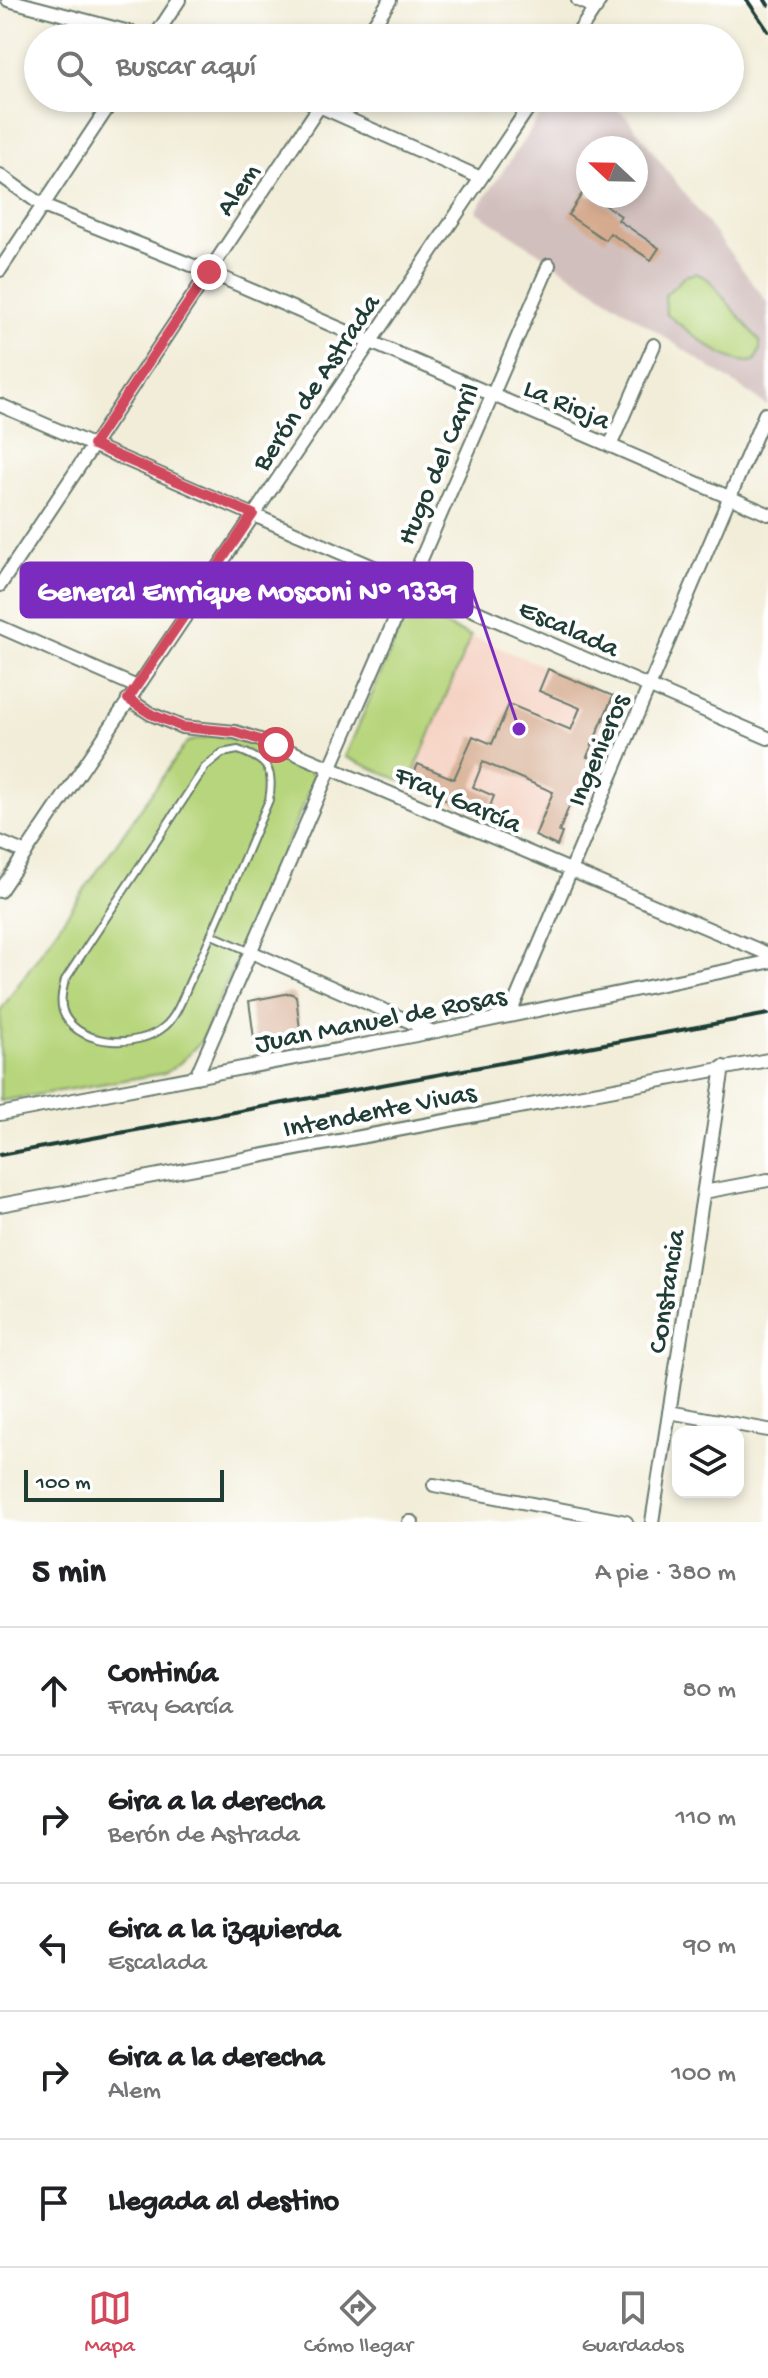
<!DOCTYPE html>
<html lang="es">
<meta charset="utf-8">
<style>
body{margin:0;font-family:"Gochi Hand",sans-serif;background:#f2f2f2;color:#202124}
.controls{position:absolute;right:24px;bottom:24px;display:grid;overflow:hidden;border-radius:16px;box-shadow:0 4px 12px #0003}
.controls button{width:72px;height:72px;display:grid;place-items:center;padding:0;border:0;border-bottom:2px solid #e0e0e0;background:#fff;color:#202124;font:40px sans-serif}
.compass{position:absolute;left:576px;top:136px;width:72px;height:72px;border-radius:50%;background:#fff;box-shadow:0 4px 12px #0003;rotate:292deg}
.scale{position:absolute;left:24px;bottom:20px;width:200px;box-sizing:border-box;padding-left:8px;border:4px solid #1f3d34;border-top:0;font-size:22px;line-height:28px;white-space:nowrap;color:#1f3d34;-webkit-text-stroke:6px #fff;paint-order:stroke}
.stop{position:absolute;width:24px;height:24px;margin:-18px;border:6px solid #d1495b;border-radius:50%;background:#fff}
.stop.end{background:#d1495b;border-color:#fff;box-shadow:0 2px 8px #0008}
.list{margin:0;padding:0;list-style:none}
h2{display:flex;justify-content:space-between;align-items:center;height:104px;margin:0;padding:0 32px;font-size:34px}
h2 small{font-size:26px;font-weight:400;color:#757577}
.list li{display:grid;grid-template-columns:52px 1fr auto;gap:24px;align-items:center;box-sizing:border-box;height:128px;padding:0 32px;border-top:2px solid #e0e0e0}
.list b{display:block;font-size:30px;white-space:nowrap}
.list p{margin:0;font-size:26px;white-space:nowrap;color:#757577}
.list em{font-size:26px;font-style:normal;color:#757577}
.icon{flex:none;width:44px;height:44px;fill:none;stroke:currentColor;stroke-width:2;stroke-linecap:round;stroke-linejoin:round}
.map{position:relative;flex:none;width:768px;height:1522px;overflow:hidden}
.search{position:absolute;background:#fff;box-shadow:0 4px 12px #0003;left:24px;right:24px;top:24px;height:88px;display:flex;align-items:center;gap:20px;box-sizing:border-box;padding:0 28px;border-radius:44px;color:#757577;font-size:30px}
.sheet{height:744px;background:#fff}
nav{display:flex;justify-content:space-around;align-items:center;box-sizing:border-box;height:112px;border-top:2px solid #e0e0e0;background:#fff;font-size:22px;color:#757577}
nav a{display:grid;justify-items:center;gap:4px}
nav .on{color:#d1495b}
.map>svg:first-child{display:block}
.built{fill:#f5d2c2}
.industrial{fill:#d1bfbd;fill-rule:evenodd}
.green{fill:#b7d57b;stroke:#6b8958;stroke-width:2}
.building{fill:#d5aa8e}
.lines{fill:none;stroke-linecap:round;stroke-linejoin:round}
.service-casing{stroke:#697b6d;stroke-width:10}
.minor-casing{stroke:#697b6d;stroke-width:16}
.service{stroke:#fff;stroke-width:6}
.minor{stroke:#fff;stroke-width:12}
.rail{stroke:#1f3d34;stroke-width:4}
.route{stroke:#d1495b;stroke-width:10}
.labels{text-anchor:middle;stroke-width:8;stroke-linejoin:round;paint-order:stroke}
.street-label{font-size:28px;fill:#1f3d34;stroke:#fff}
.leader{fill:none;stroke:#7b2cbf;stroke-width:3}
.callout-dot{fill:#7b2cbf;stroke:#fff;stroke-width:3}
.callout{fill:#7b2cbf;stroke:#7b2cbf;stroke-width:3}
.callout-label{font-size:30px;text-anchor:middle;font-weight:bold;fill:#fff}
</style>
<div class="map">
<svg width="768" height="1522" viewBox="0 0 768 1522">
<rect width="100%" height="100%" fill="#fff"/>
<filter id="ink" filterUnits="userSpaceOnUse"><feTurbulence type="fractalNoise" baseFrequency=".0125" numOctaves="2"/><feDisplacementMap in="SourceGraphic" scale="16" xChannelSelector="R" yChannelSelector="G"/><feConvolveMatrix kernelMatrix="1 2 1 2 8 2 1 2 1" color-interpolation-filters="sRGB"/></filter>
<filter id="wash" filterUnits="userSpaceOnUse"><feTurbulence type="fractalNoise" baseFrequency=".006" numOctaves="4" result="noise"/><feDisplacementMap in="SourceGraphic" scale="32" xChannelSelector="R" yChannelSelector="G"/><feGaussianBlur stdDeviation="1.8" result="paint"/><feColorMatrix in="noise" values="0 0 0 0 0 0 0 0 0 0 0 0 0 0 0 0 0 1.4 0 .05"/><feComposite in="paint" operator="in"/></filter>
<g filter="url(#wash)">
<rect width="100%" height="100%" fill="#f2edd8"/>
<!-- built -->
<path class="built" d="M471 636 618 698 557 846 410 784Z"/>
<!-- industrial -->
<path class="industrial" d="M552 98H600L625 115 768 303V406L476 211ZM588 148H636V196H588Z"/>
<!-- green -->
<path class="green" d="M696 273 708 279 760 341V350L755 361C729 368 688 330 666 314L665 295 685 276Z
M408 610 471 636 409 784 345 757Z
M214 735C246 740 292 753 314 776L304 803 202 1040 181 1062 166 1073 0 1101V1011L187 742Z"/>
<g id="blocks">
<!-- building -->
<path class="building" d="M584 191 588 196H592L621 216 618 220 659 248 651 260 610 233 605 240 568 215Z
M548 669 613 696 587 757 593 759 576 800 572 799 559 832 562 833 557 846 535 836 553 792 483 762 473 787 494 796 486 816 409 784 418 764 454 779 473 736 492 744 509 704 571 730 580 708 539 691Z
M290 993 296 996 301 1038 255 1046 249 1001Z"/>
</g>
</g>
<g filter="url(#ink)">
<use href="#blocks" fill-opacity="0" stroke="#697b6d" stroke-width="2"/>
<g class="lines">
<!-- service casing -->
<g class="service-casing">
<path id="service" d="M238 750C267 760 275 769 269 800 243 860 219 920 191 979 184 994 177 1017 164 1027 139 1048 82 1047 65 1016 59 1004 62 992 65 980L205 767 222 753Z
M212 935 251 952"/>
</g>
<!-- minor casing -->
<g class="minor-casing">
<path id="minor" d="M8 0 152 38
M578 0 596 8
M154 38 179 0
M365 38 390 0
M575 38 600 0
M301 98 481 178
M0 175 43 206 209 272 768 514
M0 270 114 98
M0 405 768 738
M610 446 654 345
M0 585 325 98
M0 627 137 687
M128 699 151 714 182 727 235 732 276 745 768 954
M0 842 26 853
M0 891 535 98
M251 952 431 1031
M509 1016 765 414
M196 1077 549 265
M0 1114 432 1032 768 962
M704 1192 768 1180
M0 1205 768 1060
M669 1412 768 1430
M434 1485 626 1522
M409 1522H412
M652 1522 723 1067"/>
</g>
<!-- service -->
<use href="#service" class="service"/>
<!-- minor -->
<use href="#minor" class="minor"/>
<!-- rail -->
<path class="rail" d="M747 0 768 31
M765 0 768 5
M0 1155 768 1014"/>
</g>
</g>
<g class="lines" filter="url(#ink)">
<!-- route -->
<path class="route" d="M209 272 93 445 253 514 128 699 151 714 182 727 235 732 276 745"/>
</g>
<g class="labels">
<!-- street labels -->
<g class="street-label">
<text transform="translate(236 188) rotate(-56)" y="10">Alem</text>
<text transform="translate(314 381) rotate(-56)" y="10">Berón de Astrada</text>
<text transform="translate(568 402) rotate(23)" y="10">La Rioja</text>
<text transform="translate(436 463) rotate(-67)" y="10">Hugo del Carril</text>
<text transform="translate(570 626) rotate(24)" y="10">Escalada</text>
<text transform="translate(596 749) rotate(-67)" y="10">Ingenieros</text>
<text transform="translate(459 797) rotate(23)" y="10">Fray García</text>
<text transform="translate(380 1017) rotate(-11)" y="10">Juan Manuel de Rosas</text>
<text transform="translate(379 1108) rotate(-11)" y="10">Intendente Vivas</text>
<text transform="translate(664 1291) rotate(-81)" y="10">Constancia</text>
</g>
</g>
<!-- callouts -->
<path class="leader" d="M519 729L472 590"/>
<circle class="callout-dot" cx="519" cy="729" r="8"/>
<rect class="callout" x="21" y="563" width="451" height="54" rx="8"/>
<g class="callout-label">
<text x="247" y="600">General Enrrique Mosconi Nº 1339</text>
</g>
</svg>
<div class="controls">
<button><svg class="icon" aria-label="layers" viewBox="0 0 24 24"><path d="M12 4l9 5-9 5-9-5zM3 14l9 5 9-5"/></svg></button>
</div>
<svg class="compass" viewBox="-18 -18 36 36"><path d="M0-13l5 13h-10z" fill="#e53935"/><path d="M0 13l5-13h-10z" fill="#757577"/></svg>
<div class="scale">100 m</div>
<div class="stop" style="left:276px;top:745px"></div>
<div class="stop end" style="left:209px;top:272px"></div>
<div class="search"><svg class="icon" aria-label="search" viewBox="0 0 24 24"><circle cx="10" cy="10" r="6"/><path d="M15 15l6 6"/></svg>Buscar aquí</div>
</div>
<section class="sheet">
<h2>5 min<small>A pie · 380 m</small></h2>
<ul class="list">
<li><svg class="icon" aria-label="ahead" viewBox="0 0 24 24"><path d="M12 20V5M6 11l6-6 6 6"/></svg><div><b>Continúa</b><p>Fray García</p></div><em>80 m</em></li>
<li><svg class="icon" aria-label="right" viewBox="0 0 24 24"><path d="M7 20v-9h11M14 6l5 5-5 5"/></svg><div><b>Gira a la derecha</b><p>Berón de Astrada</p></div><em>110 m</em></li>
<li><svg class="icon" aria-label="left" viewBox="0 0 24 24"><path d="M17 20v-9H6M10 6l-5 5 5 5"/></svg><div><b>Gira a la izquierda</b><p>Escalada</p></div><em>90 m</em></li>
<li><svg class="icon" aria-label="right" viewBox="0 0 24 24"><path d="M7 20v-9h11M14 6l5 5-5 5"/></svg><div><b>Gira a la derecha</b><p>Alem</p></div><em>100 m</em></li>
<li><svg class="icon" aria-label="arrive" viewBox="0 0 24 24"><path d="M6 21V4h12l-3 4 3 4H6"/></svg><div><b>Llegada al destino</b></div></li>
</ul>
</section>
<nav>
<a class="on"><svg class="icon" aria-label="map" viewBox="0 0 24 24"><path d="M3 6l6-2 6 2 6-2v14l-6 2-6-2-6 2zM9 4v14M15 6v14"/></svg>Mapa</a>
<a><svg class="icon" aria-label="directions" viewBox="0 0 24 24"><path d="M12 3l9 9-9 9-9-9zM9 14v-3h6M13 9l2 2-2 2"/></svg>Cómo llegar</a>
<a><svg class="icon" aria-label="saved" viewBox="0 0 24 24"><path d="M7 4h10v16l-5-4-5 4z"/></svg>Guardados</a>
</nav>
